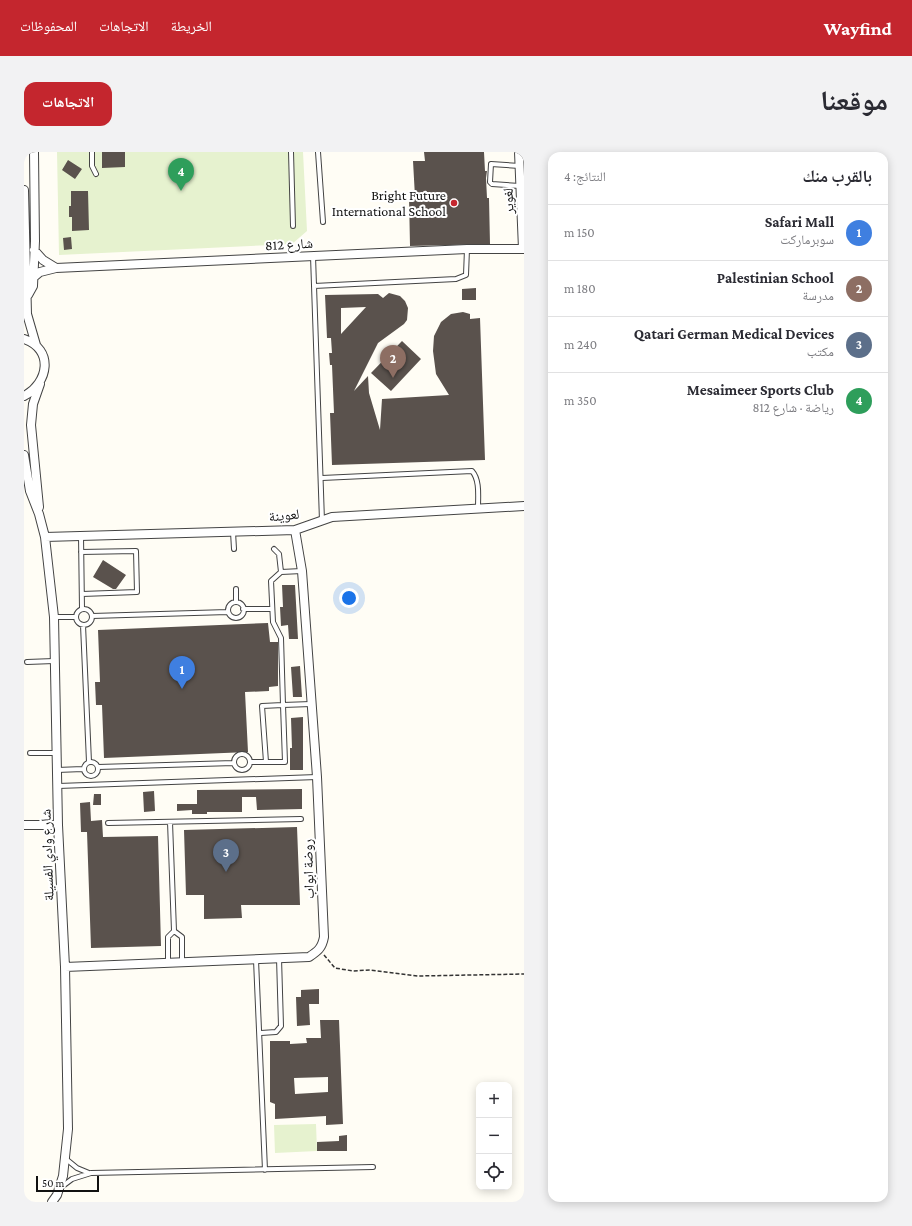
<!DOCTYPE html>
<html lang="ar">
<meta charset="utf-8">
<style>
body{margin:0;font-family:"Crimson Pro","Noto Naskh Arabic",serif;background:#f2f2f3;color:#2b2b33;direction:rtl}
.controls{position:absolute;right:12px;bottom:12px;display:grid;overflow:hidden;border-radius:8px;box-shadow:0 2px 10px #0003}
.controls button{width:36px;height:36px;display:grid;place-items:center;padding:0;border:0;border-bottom:1px solid #e1e1e2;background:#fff;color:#2b2b33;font:20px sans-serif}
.scale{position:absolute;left:12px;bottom:10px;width:63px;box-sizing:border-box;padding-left:4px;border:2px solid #111;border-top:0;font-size:11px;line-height:14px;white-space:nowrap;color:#111;-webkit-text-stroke:3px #fff;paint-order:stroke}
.you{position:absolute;left:325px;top:446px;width:14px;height:14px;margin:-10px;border:3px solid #fff;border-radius:50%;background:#1a73e8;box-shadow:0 0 0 6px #1a73e833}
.badge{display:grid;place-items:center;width:26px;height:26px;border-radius:50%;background:#c4262e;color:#fff;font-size:13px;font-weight:700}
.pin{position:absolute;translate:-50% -33px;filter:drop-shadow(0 1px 2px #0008)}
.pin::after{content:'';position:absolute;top:21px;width:14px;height:12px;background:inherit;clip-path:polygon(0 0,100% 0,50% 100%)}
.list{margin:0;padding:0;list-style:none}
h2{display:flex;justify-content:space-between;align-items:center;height:52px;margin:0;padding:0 16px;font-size:17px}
h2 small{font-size:13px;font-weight:400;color:#7c7c81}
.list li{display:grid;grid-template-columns:26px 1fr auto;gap:12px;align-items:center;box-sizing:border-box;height:56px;padding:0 16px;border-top:1px solid #e1e1e2}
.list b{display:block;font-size:15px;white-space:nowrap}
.list p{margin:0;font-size:13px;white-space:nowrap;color:#7c7c81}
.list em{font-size:13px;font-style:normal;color:#7c7c81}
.icon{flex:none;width:22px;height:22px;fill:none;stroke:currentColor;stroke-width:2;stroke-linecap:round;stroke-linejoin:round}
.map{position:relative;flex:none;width:500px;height:1050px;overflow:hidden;direction:ltr;border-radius:12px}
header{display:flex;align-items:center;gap:24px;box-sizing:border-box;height:56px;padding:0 20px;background:#c4262e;color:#fff}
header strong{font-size:19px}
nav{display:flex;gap:22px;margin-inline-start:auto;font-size:14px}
.intro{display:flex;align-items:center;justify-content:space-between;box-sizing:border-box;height:96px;padding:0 24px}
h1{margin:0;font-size:28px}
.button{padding:10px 18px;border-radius:12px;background:#c4262e;color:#fff;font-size:14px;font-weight:700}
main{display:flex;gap:24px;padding:0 24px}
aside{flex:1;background:#fff;border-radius:12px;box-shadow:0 2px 10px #0003}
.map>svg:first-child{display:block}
.pitch{fill:#e6f2cf}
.building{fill:#5a524d;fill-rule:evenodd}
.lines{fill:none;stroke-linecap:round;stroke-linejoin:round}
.service-casing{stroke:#444;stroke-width:6}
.minor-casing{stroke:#444;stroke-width:10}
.path{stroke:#333;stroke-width:1.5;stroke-dasharray:4 2;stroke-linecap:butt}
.service{stroke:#fff;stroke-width:4}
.minor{stroke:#fff;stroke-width:8}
.poi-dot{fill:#c4262e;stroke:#fff;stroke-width:1.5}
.labels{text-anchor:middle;stroke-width:4;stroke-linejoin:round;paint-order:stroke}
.poi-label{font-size:14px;fill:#111;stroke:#fff;text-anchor:end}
.street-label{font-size:14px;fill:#111;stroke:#fff}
</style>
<header>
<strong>Wayfind</strong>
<nav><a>الخريطة</a><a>الاتجاهات</a><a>المحفوظات</a></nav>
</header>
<div class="intro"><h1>موقعنا</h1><a class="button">الاتجاهات</a></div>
<main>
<aside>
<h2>بالقرب منك<small>النتائج: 4</small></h2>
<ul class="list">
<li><span class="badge" style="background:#3f7fe0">1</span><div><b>Safari Mall</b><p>سوبرماركت</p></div><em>150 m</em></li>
<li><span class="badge" style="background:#8d6e63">2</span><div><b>Palestinian School</b><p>مدرسة</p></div><em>180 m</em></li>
<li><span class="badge" style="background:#5c6f8a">3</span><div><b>Qatari German Medical Devices</b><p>مكتب</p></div><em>240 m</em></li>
<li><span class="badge" style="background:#2e9e5b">4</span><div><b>Mesaimeer Sports Club</b><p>رياضة · شارع 812</p></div><em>350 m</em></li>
</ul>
</aside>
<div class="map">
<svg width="500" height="1050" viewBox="0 0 500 1050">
<rect width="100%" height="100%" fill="#fffdf5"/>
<!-- pitch -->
<path class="pitch" d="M33 0H279L283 79 268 92 35 103Z
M292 972 293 999 251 1001 250 973Z"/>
<!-- building -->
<path class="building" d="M78 0H101V15L78 16Z
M400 0H460L461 19H463L462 26 463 46H465L466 92 386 94 385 45H391L389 9H401Z
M44 8 58 17 51 27 38 18Z
M47 39H64L65 78 48 79V65H45V54H47Z
M47 85 48 97 40 98 39 86Z
M452 136V148H438V137Z
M365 141 376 144 381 149 384 156 383 168 380 172 354 191 330 239 344 224 345 241 356 278 358 247 425 243 412 222 409 199 410 184 417 170 427 162 439 160 446 162V167L456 166 461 308 308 313 306 261H310L308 213H306L305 201H308L307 186H303L301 143 354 142 359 146ZM342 155 317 182V156Z
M378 189 397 207 367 239 347 221Z
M79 408 102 423 92 437H89L69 425Z
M258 433H271L274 487H265L264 473 257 474 256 455H259Z
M244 471 246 490H254V534L245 535V539L221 540 224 600 80 606 78 553H72L71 530H76L74 478Z
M276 514 278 545H269L267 515Z
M279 565V618H266V596H268L267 566Z
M278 637V657L233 658 232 645H218V660H183V662H168V658L153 659V652H173V638Z
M130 639 131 659 120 660 119 640Z
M70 642H77V653H69Z
M66 650 67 669 78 668 79 685 134 684 137 794 67 796 63 680H57L56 651Z
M273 675 276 753H217L218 766 180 767V743H162L160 678Z
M295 837V852H285L286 873 273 874 272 845H277V838Z
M296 868H315L319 972 302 973V964L251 967V952L246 950V889H266V892L283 891 282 886H297ZM304 925V940L271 942 270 926Z
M323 983V999H293V990L315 989V984Z"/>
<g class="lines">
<!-- service casing -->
<g class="service-casing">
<path id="service" d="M68 0V14L72 22
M267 0 269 74
M294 0 299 70
M496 14 467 12 466 30 468 32 496 34
M289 104 298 369
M290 134 432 127 442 123 443 97
M298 326 448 319C456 328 454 344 454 356
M209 380 210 397
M57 384 58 457
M250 397 255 402 257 420
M57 400 112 399 113 440 58 442
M212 437V450
M204 458a8 8 0 1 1 16 0a8 8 0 1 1-16 0Z
M52 465a8 8 0 1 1 16 0a8 8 0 1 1-16 0Z
M219 457H248
M68 464 204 460
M30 465H51
M59 473 65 610
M3 510 30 509
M6 601H32
M210 610a8 8 0 1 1 16 0a8 8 0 1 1-16 0Z
M60 617a7 7 0 1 1 14 0a7 7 0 1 1-14 0Z
M226 610H242L238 554 259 553 257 486 249 470 247 429 257 420 278 419
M242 610H261L259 553 287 552
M74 615 210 611
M33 618 59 617
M34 634 293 625
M84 671 277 667
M150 779 158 785V810
M232 808 241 1018
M144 811V785L150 779 146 670
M237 881 252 880 257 874 255 806
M42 1007 53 1016 65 1021
M36 1036 48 1027 67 1021 349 1015"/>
</g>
<!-- minor casing -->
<g class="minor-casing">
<path id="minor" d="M495 0 499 97
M0 38 3 162 12 193
M10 98 19 108 32 116
M10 125 16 120 32 116 443 97H500
M4 143 9 134 11 89 10 0
M0 187C30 197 25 231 0 244
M0 303 6 339 15 362 21 385 30 465 34 673 41 815 44 977 39 1024 33 1043 28 1050
M15 355 7 273 9 252 16 232
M21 385 271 378 308 365 500 354
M0 673H34
M41 815 285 805C294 799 298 796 300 785L293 625 278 419 271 378"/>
</g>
<!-- path -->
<path class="path" d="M300 803 311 816 329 819 346 818 394 824 500 822"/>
<!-- service -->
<use href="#service" class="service"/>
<!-- minor -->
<use href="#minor" class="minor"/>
</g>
<!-- markers -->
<circle class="poi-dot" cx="430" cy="51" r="4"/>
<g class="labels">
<!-- poi labels -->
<g class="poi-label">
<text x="422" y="48">Bright Future<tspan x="422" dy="16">International School</tspan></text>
</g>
<!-- street labels -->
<g class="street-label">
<text transform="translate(484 49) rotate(-92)" y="5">لغوير</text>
<text transform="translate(265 92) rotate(-3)" y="5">شارع 812</text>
<text transform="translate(260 363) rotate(-6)" y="5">لعوينة</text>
<text transform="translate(23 703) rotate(-92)" y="5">شارع وادي الفسيلة</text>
<text transform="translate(284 717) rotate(-92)" y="5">روضة ابواب</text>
</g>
</g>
</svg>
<div class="controls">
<button>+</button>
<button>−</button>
<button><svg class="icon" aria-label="locate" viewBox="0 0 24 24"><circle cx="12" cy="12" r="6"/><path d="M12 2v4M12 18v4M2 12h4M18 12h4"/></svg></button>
</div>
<div class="scale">50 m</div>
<div class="you"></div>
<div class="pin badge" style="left:158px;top:537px;background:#3f7fe0">1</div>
<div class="pin badge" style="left:369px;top:226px;background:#8d6e63">2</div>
<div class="pin badge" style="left:202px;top:720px;background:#5c6f8a">3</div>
<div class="pin badge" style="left:157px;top:39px;background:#2e9e5b">4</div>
</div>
</main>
